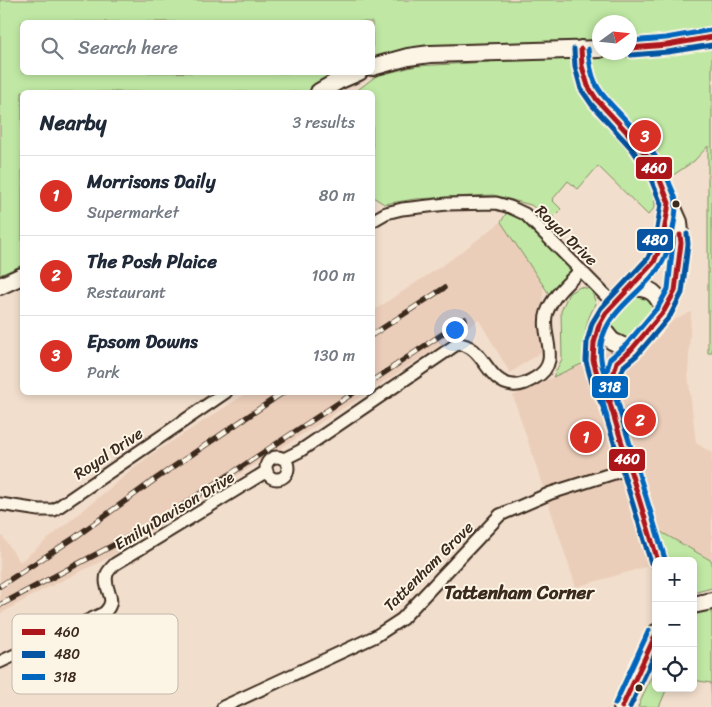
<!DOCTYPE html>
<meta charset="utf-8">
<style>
body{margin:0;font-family:Sriracha,sans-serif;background:#f2f2f3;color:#1f2937}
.controls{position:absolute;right:15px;bottom:15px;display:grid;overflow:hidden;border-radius:8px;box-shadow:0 2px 8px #0003}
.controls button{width:45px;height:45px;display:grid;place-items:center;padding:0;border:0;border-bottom:1px solid #e0e1e3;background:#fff;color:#1f2937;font:25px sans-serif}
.compass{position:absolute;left:592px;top:15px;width:45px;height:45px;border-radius:50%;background:#fff;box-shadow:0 2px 8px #0003;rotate:75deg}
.you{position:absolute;left:454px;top:329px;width:18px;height:18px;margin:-12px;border:4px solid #fff;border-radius:50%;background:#1a73e8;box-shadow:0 0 0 8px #1a73e833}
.badge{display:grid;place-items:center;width:32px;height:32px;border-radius:50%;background:#d93025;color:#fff;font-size:16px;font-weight:700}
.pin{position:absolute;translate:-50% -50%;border:2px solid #fff;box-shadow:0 1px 5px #0006}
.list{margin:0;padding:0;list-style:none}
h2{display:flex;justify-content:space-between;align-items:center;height:65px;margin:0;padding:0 20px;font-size:21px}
h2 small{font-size:16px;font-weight:400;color:#747a83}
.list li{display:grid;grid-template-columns:32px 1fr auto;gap:15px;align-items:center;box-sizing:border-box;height:80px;padding:0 20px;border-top:1px solid #e0e1e3}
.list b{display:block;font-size:19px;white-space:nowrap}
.list p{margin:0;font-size:16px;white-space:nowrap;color:#747a83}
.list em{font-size:16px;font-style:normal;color:#747a83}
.icon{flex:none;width:28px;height:28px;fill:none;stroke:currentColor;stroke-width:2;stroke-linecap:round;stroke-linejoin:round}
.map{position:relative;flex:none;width:712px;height:707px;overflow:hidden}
.search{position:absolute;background:#fff;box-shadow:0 2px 8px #0003;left:20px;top:20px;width:355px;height:55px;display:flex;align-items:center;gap:12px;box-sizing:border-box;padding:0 18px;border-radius:8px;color:#747a83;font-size:19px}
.panel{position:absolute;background:#fff;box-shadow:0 2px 8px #0003;left:20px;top:90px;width:355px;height:305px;border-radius:8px}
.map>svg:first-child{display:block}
.built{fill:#ebceba}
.green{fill:#c0e8a4;stroke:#7e8961;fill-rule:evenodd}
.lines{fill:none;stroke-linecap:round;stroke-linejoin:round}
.street-casing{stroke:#3b2a1e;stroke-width:15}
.secondary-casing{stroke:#3b2a1e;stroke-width:20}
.street{stroke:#fcf5e5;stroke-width:11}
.secondary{stroke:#fcf5e5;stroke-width:16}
.rail-casing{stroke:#3b2a1e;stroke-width:5.5}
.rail{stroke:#fcf5e5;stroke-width:4;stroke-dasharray:11;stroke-linecap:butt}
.bus-1-casing{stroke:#fcf5e5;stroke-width:9}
.bus-2-casing{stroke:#fcf5e5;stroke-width:9}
.bus-3-casing{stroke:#fcf5e5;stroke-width:9}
.bus-1{stroke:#ac151a;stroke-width:5}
.bus-2{stroke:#0654a2;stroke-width:5}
.bus-3{stroke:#0065bd;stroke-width:5}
.bus-dot{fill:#3b2a1e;stroke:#fcf5e5;stroke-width:2}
.labels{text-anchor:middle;stroke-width:4;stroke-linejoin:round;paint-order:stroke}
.street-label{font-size:16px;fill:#3b2a1e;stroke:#fcf5e5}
.quarter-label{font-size:19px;font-weight:bold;fill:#3b2a1e;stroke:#fcf5e5}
.key{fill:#fcf5e5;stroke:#c2b8a9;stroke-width:1}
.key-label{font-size:14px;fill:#3b2a1e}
.line-badge{stroke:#fcf5e5;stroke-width:2}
.badge-label{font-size:14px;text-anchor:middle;font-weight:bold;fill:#fff}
</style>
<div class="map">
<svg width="712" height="707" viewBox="0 0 712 707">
<rect width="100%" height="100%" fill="#f2decc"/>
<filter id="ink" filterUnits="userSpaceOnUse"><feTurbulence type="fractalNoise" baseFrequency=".02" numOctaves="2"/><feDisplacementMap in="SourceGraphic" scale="10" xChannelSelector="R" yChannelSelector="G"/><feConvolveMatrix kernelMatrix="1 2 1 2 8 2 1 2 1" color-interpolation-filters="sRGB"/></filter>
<g filter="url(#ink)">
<!-- built -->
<path class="built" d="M501 222 543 284 544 350 510 373 479 320 373 389V311L449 261Z
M691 312 688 375 696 443 712 453V561L662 533 668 561H656V564L576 587 513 396Z
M247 393H367L112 556 35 594 0 614V533L20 562 149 456Z"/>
<!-- green -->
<path class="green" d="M0 0H712V353H708V146L694 161 654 188 655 207 648 215 598 166 578 189 568 181 552 200 561 209 550 220 531 205 493 195 415 199 384 204 373 197 372 92H355L376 76 416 66 490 62 484 60 440 54 373 69 372 22H22V72L362 73 319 92H22V265L0 275ZM600 22H630V52H600Z
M510 207 581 270 553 300 501 222Z
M580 287 591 289 596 304C584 321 583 342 586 362L553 377 562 359 561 311 569 293Z
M631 287 664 311 631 350 612 341 606 313Z
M661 532 712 561V588L693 593V561H668Z
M712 601V707L711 683 693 680V605Z
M656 666V688H667L659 707H638Z"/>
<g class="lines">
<!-- street casing -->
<g class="street-casing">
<path id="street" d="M372 221 386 213 402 209 447 204 496 203 510 207 525 214 614 304
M266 468a11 11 0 1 1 22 0a11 11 0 1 1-22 0Z
M284 459 300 451 457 344C484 344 486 383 513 385 521 386 528 382 535 378 564 362 539 334 547 312 554 294 568 283 581 270
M0 504 39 510H54L226 392
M0 662 104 613C120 598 102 591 107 574 108 571 112 567 115 564L267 471
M223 707 376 636 402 619 500 515 551 493 630 468"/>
</g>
<!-- secondary casing -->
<g class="secondary-casing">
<path id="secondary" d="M630 48 667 45 712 37
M581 49 582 66 588 86 597 100 638 144 656 170 679 222 681 243 675 291 664 311 631 350 617 362 612 379 610 404
M372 67 408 57 430 54 600 49
M319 92 338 81 359 72
M0 286 22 276
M631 287C651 288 657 292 664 311
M599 325 612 341 631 350
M658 561 610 404C598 380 585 350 600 323 606 312 616 303 625 294 634 284 646 274 653 262 664 245 665 222 669 203
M693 605 712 601
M622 707 656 633"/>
</g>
<!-- street -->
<use href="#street" class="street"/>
<!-- secondary -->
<use href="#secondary" class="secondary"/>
<!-- rail casing -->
<g class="rail-casing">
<path id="rail" d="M372 335 444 288
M372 381 465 319
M0 586 74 538 157 478 284 392
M0 605 159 521 355 392"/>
</g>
<!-- rail -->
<use href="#rail" class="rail"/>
<!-- bus-1 casing -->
<g class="bus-1-casing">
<path id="bus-1" d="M630 48 667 45 712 37
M581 49 582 66 588 86 597 100 638 144 656 170 669 203 662 243 654 262 606 313 599 325 594 343 593 360 600 384 610 404 658 561
M614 416 610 404 612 379 617 362 631 350 664 311 675 291 681 243 680 235
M622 707 656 634"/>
</g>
<!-- bus-2 casing -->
<g class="bus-2-casing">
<path id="bus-2" d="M574 49 575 67 581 89 592 105 632 149 649 174 661 204 655 241 648 258 601 308 592 323 587 342 586 361 593 387 603 407 651 563
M631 55 668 52 712 45
M621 414 618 403 619 380 624 366 637 355 670 316 682 293 688 244 687 234
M630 707 656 652"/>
</g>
<!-- bus-3 casing -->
<g class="bus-3-casing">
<path id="bus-3" d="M630 41 666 38 711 30
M588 49C589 60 590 71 595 82 600 95 612 105 621 115 640 135 658 156 669 182 671 189 677 197 676 204 676 219 669 254 660 266 640 297 595 316 601 359 602 374 611 388 617 402L665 559
M607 418 603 403 605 378 610 359 626 345 658 307 668 289 673 243V236
M615 704 649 630"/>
</g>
<!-- bus-1 -->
<use href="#bus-1" class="bus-1"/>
<!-- bus-2 -->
<use href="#bus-2" class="bus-2"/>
<!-- bus-3 -->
<use href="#bus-3" class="bus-3"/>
</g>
</g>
<!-- markers -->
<g class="bus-dot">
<circle cx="676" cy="204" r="4.5"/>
<circle cx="639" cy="688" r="4.5"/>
</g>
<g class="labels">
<!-- street labels -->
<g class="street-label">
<text transform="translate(567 235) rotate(44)" y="6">Royal Drive</text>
<text transform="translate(108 453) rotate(-34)" y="6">Royal Drive</text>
<text transform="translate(174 510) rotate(-31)" y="6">Emily Davison Drive</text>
<text transform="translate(428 566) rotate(-45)" y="6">Tattenham Grove</text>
</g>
<!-- quarter labels -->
<g class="quarter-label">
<text x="519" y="599">Tattenham Corner</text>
</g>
</g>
<!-- legend -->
<rect x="12" y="614" width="166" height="80" rx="8" class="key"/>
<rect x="22" y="629" width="23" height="6" fill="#ac151a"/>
<rect x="22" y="651" width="23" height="7" fill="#0654a2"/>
<rect x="22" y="674" width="23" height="6" fill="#0065bd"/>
<g class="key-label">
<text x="54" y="637">460</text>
<text x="54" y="659">480</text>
<text x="54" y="682">318</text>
</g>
<g class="line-badge">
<rect x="635" y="156" width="38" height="24" rx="5" fill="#ac151a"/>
<rect x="636" y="228" width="38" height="24" rx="5" fill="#0654a2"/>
<rect x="591" y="375" width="38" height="24" rx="5" fill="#0065bd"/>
<rect x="608" y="448" width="38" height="24" rx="5" fill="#ac151a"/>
</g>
<g class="badge-label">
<text x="654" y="173">460</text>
<text x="655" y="245">480</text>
<text x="610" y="392">318</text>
<text x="627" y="464">460</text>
</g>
</svg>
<div class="controls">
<button>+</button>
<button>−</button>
<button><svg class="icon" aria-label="locate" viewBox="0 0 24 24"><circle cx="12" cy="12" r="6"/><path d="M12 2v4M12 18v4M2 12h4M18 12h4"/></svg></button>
</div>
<svg class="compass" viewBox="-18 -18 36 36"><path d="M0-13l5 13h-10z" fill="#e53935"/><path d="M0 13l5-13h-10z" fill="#747a83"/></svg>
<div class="you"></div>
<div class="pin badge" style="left:586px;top:437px">1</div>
<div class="pin badge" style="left:640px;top:420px">2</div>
<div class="pin badge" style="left:645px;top:136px">3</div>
<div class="search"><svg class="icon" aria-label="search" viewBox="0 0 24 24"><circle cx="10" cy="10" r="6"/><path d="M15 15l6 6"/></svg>Search here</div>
<section class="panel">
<h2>Nearby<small>3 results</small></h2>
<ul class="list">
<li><span class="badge">1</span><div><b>Morrisons Daily</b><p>Supermarket</p></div><em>80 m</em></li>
<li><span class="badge">2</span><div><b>The Posh Plaice</b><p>Restaurant</p></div><em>100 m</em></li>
<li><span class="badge">3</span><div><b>Epsom Downs</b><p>Park</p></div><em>130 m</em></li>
</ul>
</section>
</div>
